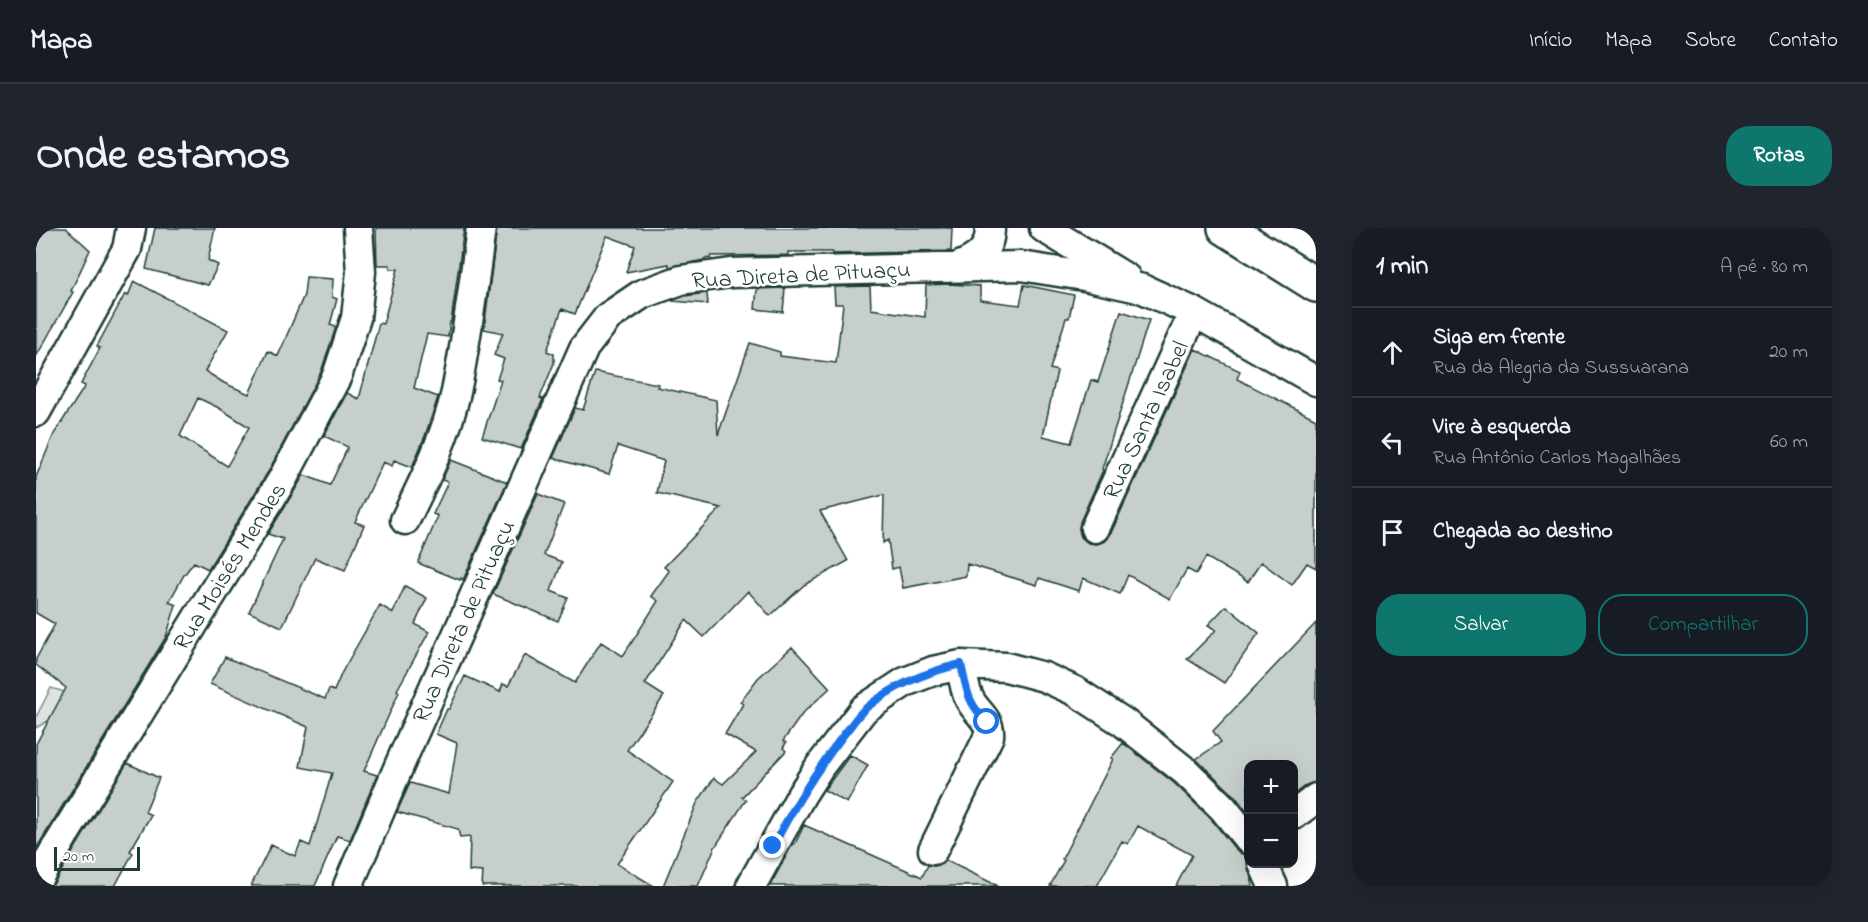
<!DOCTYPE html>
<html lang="pt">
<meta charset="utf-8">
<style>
body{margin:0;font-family:"Indie Flower",sans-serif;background:#20242c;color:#f1f3f6}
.controls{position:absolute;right:18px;bottom:18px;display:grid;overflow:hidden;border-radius:12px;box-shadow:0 6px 24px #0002}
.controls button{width:54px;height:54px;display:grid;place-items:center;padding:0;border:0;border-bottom:2px solid #363941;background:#171b24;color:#f1f3f6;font:30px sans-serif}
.scale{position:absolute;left:18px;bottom:15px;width:86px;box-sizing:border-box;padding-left:6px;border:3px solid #1f3d34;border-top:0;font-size:16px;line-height:21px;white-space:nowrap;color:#1f3d34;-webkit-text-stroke:4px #fff;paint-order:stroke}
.stop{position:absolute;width:18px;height:18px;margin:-14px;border:4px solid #1a73e8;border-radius:50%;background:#fff}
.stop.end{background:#1a73e8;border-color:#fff;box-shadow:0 2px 6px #0008}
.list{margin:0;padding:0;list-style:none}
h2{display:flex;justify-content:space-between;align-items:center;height:78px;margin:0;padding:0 24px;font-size:26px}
h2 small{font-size:20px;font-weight:400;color:#9ea1a6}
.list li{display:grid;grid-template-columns:39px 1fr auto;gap:18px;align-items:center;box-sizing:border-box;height:90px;padding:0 24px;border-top:2px solid #363941}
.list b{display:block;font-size:22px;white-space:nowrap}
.list p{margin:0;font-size:20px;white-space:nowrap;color:#9ea1a6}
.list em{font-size:20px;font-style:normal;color:#9ea1a6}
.actions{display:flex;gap:12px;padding:18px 24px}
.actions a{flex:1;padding:14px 0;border:2px solid #0f766e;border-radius:24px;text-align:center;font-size:21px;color:#0f766e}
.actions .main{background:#0f766e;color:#fff}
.icon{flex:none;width:33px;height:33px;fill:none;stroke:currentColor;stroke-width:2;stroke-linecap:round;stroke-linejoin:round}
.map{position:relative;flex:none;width:1280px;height:658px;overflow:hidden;border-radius:24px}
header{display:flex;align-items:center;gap:36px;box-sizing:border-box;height:84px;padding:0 30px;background:#171b24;border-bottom:2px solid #363941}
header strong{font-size:28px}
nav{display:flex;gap:33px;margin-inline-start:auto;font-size:21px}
.intro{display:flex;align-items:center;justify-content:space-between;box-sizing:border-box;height:144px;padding:0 36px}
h1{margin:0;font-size:42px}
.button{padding:15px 27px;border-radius:24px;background:#0f766e;color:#fff;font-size:21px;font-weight:700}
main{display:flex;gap:36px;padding:0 36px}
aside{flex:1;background:#171b24;border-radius:24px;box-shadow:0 6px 24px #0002}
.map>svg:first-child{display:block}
.green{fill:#dee3e2;stroke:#7e908b;stroke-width:1.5}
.building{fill:#c7cfcc;stroke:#1f3d34;stroke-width:1.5;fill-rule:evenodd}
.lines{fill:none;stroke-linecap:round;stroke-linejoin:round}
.minor-casing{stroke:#1f3d34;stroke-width:33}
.major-casing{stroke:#1f3d34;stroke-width:38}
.minor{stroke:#fff;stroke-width:28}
.major{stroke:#fff;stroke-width:33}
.route{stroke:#1a73e8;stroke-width:8}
.labels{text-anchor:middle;stroke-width:5;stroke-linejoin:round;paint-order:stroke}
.street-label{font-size:24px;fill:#1f3d34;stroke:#fff}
</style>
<header>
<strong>Mapa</strong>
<nav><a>Início</a><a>Mapa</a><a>Sobre</a><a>Contato</a></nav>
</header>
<div class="intro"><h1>Onde estamos</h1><a class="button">Rotas</a></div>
<main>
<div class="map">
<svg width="1280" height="658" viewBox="0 0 1280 658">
<rect width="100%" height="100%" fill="#fff"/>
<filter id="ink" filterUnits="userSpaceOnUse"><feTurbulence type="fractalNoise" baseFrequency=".0167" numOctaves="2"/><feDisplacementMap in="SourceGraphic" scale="12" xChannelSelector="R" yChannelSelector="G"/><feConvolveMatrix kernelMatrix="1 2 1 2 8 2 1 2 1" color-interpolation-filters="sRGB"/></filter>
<g filter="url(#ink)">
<!-- green -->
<path class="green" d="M15 460 42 468 21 499 12 493 0 500V489Z"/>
<!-- building -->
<path class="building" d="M0 0H30L54 22 35 63 37 64 0 129Z
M119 0H179L172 32 182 37 172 57 110 41Z
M340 0H428L415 94H414L412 109 391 106 378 160 402 169 389 208 376 239 358 232 356 238 347 234 319 294 328 297 309 342 279 330 246 399 213 384 247 311 232 306 268 247 294 257 312 219 288 208 311 165 323 171 343 95 347 96 362 41H354V37H341Z
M461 0H916L915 23 796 26V24H752V27L675 28V30L668 31V32L633 39V36L590 44 599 18 571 8 539 86 526 81 511 123 518 126V135L504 170 507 171 485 221 446 209 465 152 461 151 468 131 458 127 467 105 448 101Z
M270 49 297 51 296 69 301 71 294 97 300 99 285 144 232 244 172 341 158 334 148 347 133 374 140 377 130 409 0 621V516L30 460 0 437V431L19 396 0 385V249L18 206 49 158 45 156 64 120 61 118 89 66 92 68 98 53 192 102 169 143 188 155 213 166 232 123 242 128 268 67ZM162 170 183 180 213 199 191 238 144 208Z
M913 56 944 58V72L984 77 988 57 1038 67 1033 90H1030L1014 141 1021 143 1007 208 1035 215 1055 152 1062 154 1085 83 1113 92 1066 241 1067 242 1044 294 1043 301 1045 309 1052 315 1061 316 1069 313 1074 307 1159 121 1204 143 1201 151 1280 191V340L1271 335 1256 357 1225 334 1212 354 1170 329 1160 346 1151 341 1134 371 1092 347 1084 366 1047 350 1043 363 1003 350 1001 357 931 336 930 348 867 360 863 339 856 341 852 312 847 315 848 267 784 283 812 333 768 357 734 388 712 363 668 409 650 392 609 456 628 468 591 522 637 554 581 636 618 658H446L447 644 433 643 434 609 424 610 422 601 361 584 374 555 413 566 421 515 400 506 411 481H413L429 448 464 464 467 456 472 458 489 427 539 455 565 414 587 428 622 373 615 368 633 343 628 339 685 280 621 265 628 233 582 218 573 246 517 230 539 180 547 182 559 144 622 156 621 159 680 172 682 207 714 115 744 124V128L800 135 807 76H799L798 59 834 58 835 81 889 89 890 57Z
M749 60 747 84 719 81 721 61Z
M671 65 672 76 636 73 649 68Z
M415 232 471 254 427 352 425 350 424 352 382 335 402 288 397 286 412 254 406 252Z
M502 266 528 276 508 327 526 334 515 363 532 370 522 393 457 366Z
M369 358 391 370 379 396 393 404 361 462 363 464 328 543 341 547 314 612 301 608 279 658H215L235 617 259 628 265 614 274 618 296 545 264 539 272 499 174 456 189 429 289 471 293 461 298 463 306 444 344 377 357 385Z
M1190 378 1223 405 1188 455 1151 431 1180 402 1172 397Z
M1280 395V554L1270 557 1257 567V537H1212V585L1199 568 1160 531 1185 514 1177 503Z
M756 419 794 460 767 485 747 513 750 515 747 520 750 523 706 569 710 572 679 619 662 658H627L661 575 678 550 687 556 720 524 689 506 707 476 704 474 722 450Z
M1087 515 1138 555 1175 591 1200 622 1206 626 1212 627 1211 635 1217 658H1140L1156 627 1102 598 1092 616 1086 613 1061 658H1014L1028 632 1026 631 1077 531 1075 530Z
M814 527 832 537 811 575 788 562Z
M91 535 123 550 109 584 115 587 94 623 97 625 79 658H16Z
M768 597 886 649 892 637 899 638 906 636 909 632 962 658H734L756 617 759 616Z"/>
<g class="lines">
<!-- minor casing -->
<g class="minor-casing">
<path id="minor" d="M1008 0 1090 50
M922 39C941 31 954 23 954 0
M0 184 91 21 95 0
M369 292C389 251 410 209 420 164 431 110 438 55 445 0
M1059 300 1158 84
M1258 587 1280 570
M897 622 953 508C955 491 939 484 933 470 928 460 927 448 925 437
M1227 636 1237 658
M0 653 246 252 301 148 320 90 325 44 322 0
M312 658 363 538 548 120 572 89 606 66 645 52 695 45 985 38 1048 48 1107 61 1158 84 1280 153
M715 658 766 566 784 538 828 481 869 454 897 443 925 437 970 439 1008 449 1039 463 1087 494 1149 543 1187 580 1212 611"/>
</g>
<!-- major casing -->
<g class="major-casing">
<path id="major" d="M1189 0 1280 57"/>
</g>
<!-- minor -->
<use href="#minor" class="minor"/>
<!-- major -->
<use href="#major" class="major"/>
</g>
</g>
<g class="lines" filter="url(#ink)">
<!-- route -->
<path class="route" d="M737 618C758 578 781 541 809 505 816 497 822 486 830 480 858 457 890 444 925 436 931 463 931 474 951 494"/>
</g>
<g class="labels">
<!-- street labels -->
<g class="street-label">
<text transform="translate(765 46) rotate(-3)" y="8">Rua Direta de Pituaçu</text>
<text transform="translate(1109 192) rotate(-65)" y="8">Rua Santa Isabel</text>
<text transform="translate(193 338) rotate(-58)" y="8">Rua Moisés Mendes</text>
<text transform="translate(427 393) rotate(-66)" y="8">Rua Direta de Pituaçu</text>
</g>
</g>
</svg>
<div class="controls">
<button>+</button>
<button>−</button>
</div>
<div class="scale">20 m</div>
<div class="stop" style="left:951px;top:494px"></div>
<div class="stop end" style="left:737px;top:618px"></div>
</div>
<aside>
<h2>1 min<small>A pé · 80 m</small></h2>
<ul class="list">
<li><svg class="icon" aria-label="ahead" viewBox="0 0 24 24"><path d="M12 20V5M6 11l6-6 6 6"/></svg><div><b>Siga em frente</b><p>Rua da Alegria da Sussuarana</p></div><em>20 m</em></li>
<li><svg class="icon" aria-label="left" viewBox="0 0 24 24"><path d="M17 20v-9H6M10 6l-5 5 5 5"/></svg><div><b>Vire à esquerda</b><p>Rua Antônio Carlos Magalhães</p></div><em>60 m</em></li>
<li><svg class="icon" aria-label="arrive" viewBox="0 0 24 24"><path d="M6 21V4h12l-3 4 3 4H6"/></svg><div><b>Chegada ao destino</b></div></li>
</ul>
<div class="actions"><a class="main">Salvar</a><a>Compartilhar</a></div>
</aside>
</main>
